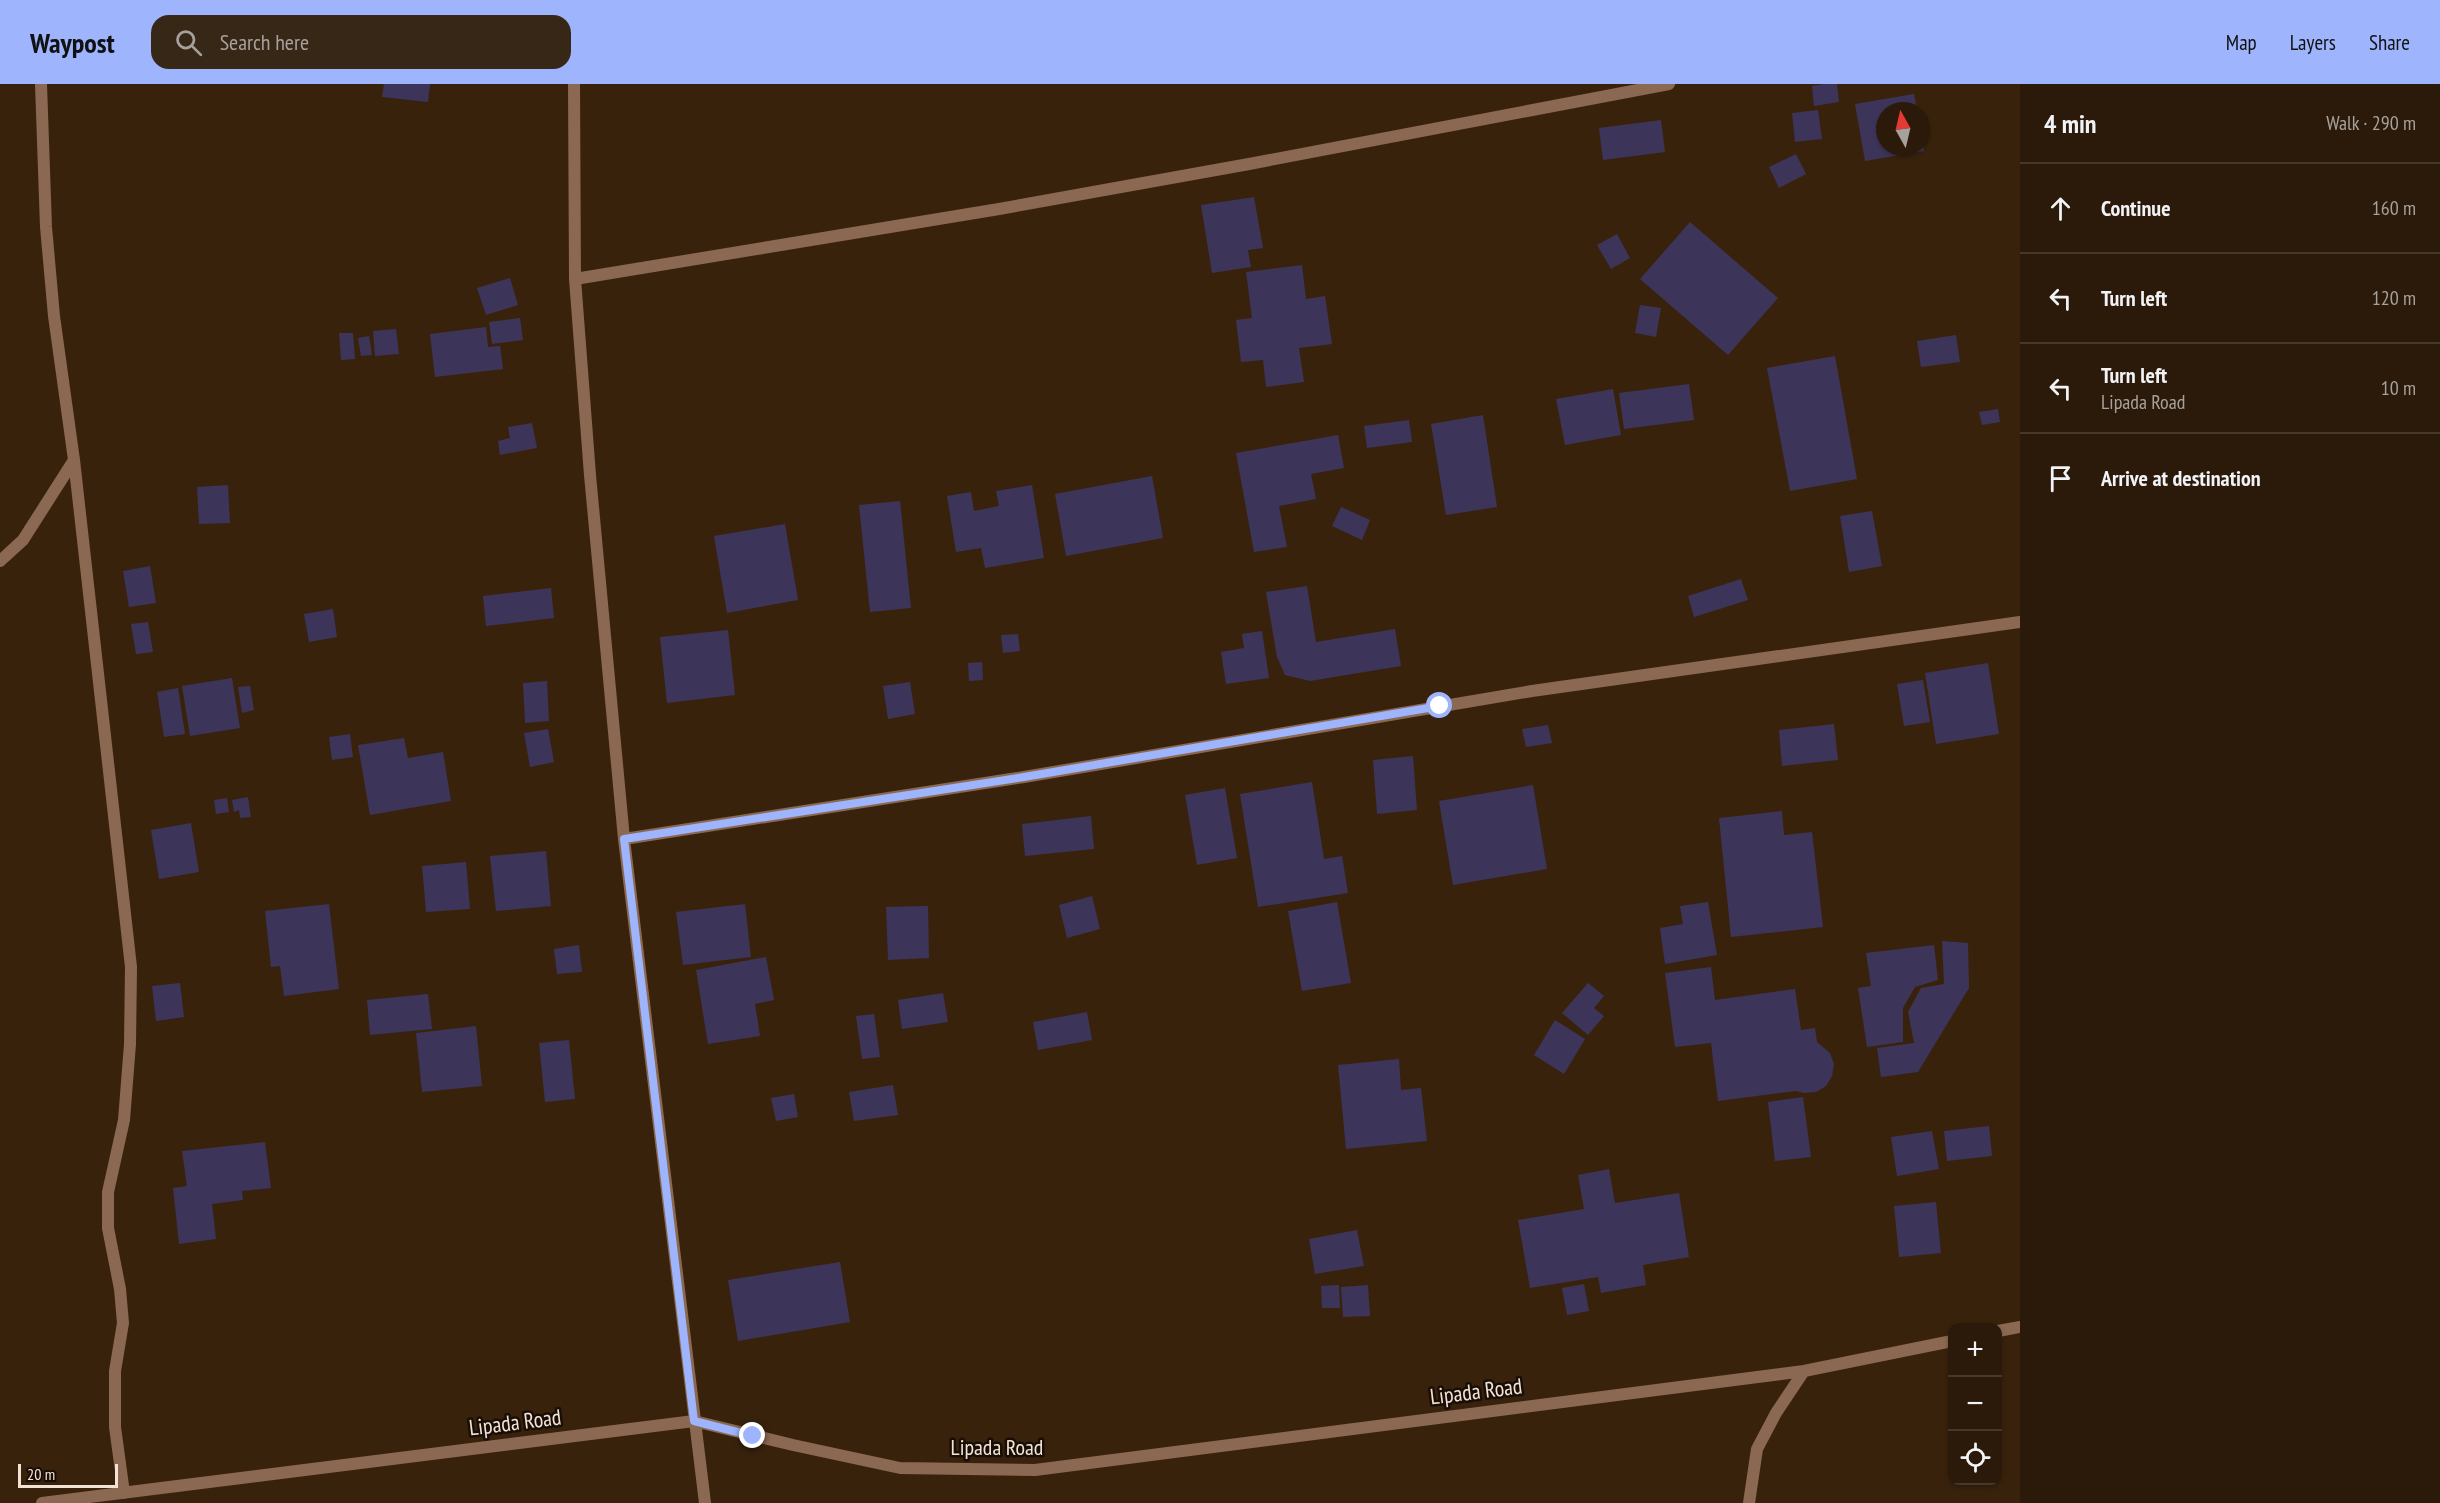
<!DOCTYPE html>
<meta charset="utf-8">
<style>
body{margin:0;font-family:"PT Sans Narrow",sans-serif;background:#372717;color:#f1f3f6}
.controls{position:absolute;right:18px;bottom:18px;display:grid;overflow:hidden;border-radius:12px;box-shadow:0 2px 4px #0004}
.controls button{width:54px;height:54px;display:grid;place-items:center;padding:0;border:0;border-bottom:2px solid #47382a;background:#2b1a09;color:#f1f3f6;font:30px sans-serif}
.compass{position:absolute;left:1876px;top:18px;width:54px;height:54px;border-radius:50%;background:#2b1a09;box-shadow:0 2px 4px #0004;rotate:352deg}
.scale{position:absolute;left:18px;bottom:15px;width:100px;box-sizing:border-box;padding-left:6px;border:3px solid #f3e3d6;border-top:0;font-size:16px;line-height:21px;white-space:nowrap;color:#f3e3d6;-webkit-text-stroke:4px #180e06;paint-order:stroke}
.stop{position:absolute;width:18px;height:18px;margin:-14px;border:4px solid #9eb4fd;border-radius:50%;background:#fff}
.stop.end{background:#9eb4fd;border-color:#fff;box-shadow:0 2px 6px #0008}
.list{margin:0;padding:0;list-style:none}
h2{display:flex;justify-content:space-between;align-items:center;height:78px;margin:0;padding:0 24px;font-size:26px}
h2 small{font-size:20px;font-weight:400;color:#a6a19c}
.list li{display:grid;grid-template-columns:39px 1fr auto;gap:18px;align-items:center;box-sizing:border-box;height:90px;padding:0 24px;border-top:2px solid #47382a}
.list b{display:block;font-size:22px;white-space:nowrap}
.list p{margin:0;font-size:20px;white-space:nowrap;color:#a6a19c}
.list em{font-size:20px;font-style:normal;color:#a6a19c}
.icon{flex:none;width:33px;height:33px;fill:none;stroke:currentColor;stroke-width:2;stroke-linecap:round;stroke-linejoin:round}
.map{position:relative;flex:none;width:2020px;height:1419px;overflow:hidden}
header{display:flex;align-items:center;gap:36px;box-sizing:border-box;height:84px;padding:0 30px;background:#9eb4fd;color:#111}
header strong{font-size:28px}
nav{display:flex;gap:33px;margin-inline-start:auto;font-size:21px}
.search{width:420px;height:54px;background:#372717;display:flex;align-items:center;gap:15px;box-sizing:border-box;padding:0 21px;border-radius:18px;color:#a6a19c;font-size:22px}
main{display:flex}
aside{flex:1;background:#2b1a09}
.map>svg:first-child{display:block}
.building{fill:#3d345a}
.lines{fill:none;stroke-linecap:round;stroke-linejoin:round}
.street{stroke:#8b6851;stroke-width:12}
.route{stroke:#9eb4fd;stroke-width:8}
.labels{text-anchor:middle;stroke-width:5;stroke-linejoin:round;paint-order:stroke}
.street-label{font-size:22px;fill:#f3e3d6;stroke:#180e06}
</style>
<header>
<strong>Waypost</strong>
<div class="search"><svg class="icon" aria-label="search" viewBox="0 0 24 24"><circle cx="10" cy="10" r="6"/><path d="M15 15l6 6"/></svg>Search here</div>
<nav><a>Map</a><a>Layers</a><a>Share</a></nav>
</header>
<main>
<div class="map">
<svg width="2020" height="1419" viewBox="0 0 2020 1419">
<rect width="100%" height="100%" fill="#39220c"/>
<!-- building -->
<path class="building" d="M384 0H430L428 18 382 13Z
M1824 0H1837L1839 18 1814 22 1812 2Z
M1914 10 1917 27H1885V63H1921L1922 56 1924 67 1865 77 1855 20Z
M1818 26 1822 55 1795 58 1792 29Z
M1661 36 1665 68 1603 76 1599 44Z
M1796 70 1806 90 1779 104 1769 83Z
M1254 113 1263 164 1248 166 1251 183 1212 189 1201 121Z
M1690 138 1778 214 1728 271 1640 195Z
M1617 150 1630 174 1611 185 1597 161Z
M1302 181 1306 215 1325 212 1332 260 1299 264 1304 298 1266 303 1263 276 1241 278 1236 236 1252 234 1246 188Z
M510 194 518 221 486 231 477 204Z
M1640 221 1661 224 1656 253 1635 249Z
M520 234 523 256 492 260 489 238Z
M486 243 488 263 500 262 503 285 435 293 430 250Z
M396 245 399 270 375 272 373 247Z
M339 249H353L355 275 341 276Z
M1956 251 1960 278 1921 283 1917 257Z
M369 252 372 271 361 272 358 254Z
M1835 272 1857 395 1790 407 1767 284Z
M1689 300 1694 336 1624 345 1619 309Z
M1613 305 1621 351 1565 361 1556 315Z
M1998 325 2000 338 1982 341 1979 328Z
M1483 331 1497 423 1446 431 1431 340Z
M1409 336 1412 358 1367 364 1364 342Z
M532 339 537 364 500 371 498 357 510 354 508 343Z
M1338 351 1344 384 1311 390 1316 415 1279 422 1287 463 1254 468 1236 369Z
M1152 392 1163 454 1066 472 1055 410Z
M228 401 230 439 199 440 197 403Z
M1032 401 1044 474 985 484 981 464 956 468 947 412 971 408 974 427 999 422 996 407Z
M900 417 911 524 870 528 859 421Z
M1341 423 1370 436 1362 456 1332 442Z
M1872 427 1882 482 1849 488 1840 432Z
M785 440 798 516 727 529 714 452Z
M150 482 156 519 129 523 123 487Z
M1741 495 1748 516 1694 533 1688 512Z
M1307 502 1316 558 1395 545 1401 582 1310 597 1285 591 1277 573 1266 508Z
M551 504 554 534 486 542 483 512Z
M333 525 337 553 309 558 304 530Z
M148 538 153 568 136 570 131 540Z
M728 546 735 611 667 619 660 553Z
M1262 547 1269 594 1226 600 1221 568 1244 564 1242 550Z
M1018 550 1020 567 1003 569 1001 551Z
M982 578 983 596 969 597 968 579Z
M1988 579 1999 650 1936 660 1925 589Z
M232 594 240 644 190 652 182 602Z
M1923 596 1930 638 1904 642 1897 600Z
M547 597 549 637 525 639 523 599Z
M910 598 915 630 888 635 883 602Z
M250 602 254 626 242 629 238 603Z
M178 604 185 650 164 653 157 608Z
M1834 640 1838 676 1782 682 1779 646Z
M1548 641 1552 659 1526 663 1522 645Z
M548 645 554 678 530 683 524 649Z
M350 650 353 673 332 676 329 653Z
M404 654 408 674 443 668 451 717 370 731 358 661Z
M1413 672 1417 726 1377 730 1373 676Z
M1312 698 1324 775 1342 772 1348 809 1258 823 1240 710Z
M1533 701 1547 785 1453 801 1439 717Z
M1225 704 1237 774 1197 781 1185 711Z
M248 713 251 733 240 734 239 726 234 728 232 716Z
M227 714 229 728 216 730 214 716Z
M1782 727 1784 751 1812 748 1823 843 1731 853 1719 734Z
M1091 732 1094 765 1025 772 1022 740Z
M191 739 199 788 159 795 151 746Z
M546 767 551 822 496 827 490 772Z
M466 778 470 825 426 828 422 782Z
M1092 812 1100 845 1067 854 1059 821Z
M1337 818 1351 899 1302 907 1288 827Z
M1708 818 1717 871 1665 880 1660 844 1683 840 1680 822Z
M329 820 339 905 284 912 280 882 271 883 265 827Z
M745 820 751 873 683 881 676 828Z
M928 822 929 874 888 876 886 823Z
M1942 857 1968 859 1969 904 1918 988 1881 993 1877 964 1914 959 1908 928 1921 904 1944 900Z
M579 861 582 888 557 890 554 865Z
M1934 861 1938 896 1915 903 1903 924V958L1867 963 1858 904 1871 902 1866 869Z
M766 873 774 916 755 920 760 952 708 960 696 886Z
M1711 883 1715 916 1795 905 1801 946 1815 944 1817 958 1830 969 1834 980 1832 992 1826 1002 1816 1008 1804 1009 1796 1007 1718 1017 1711 959 1675 963 1665 889Z
M180 899 184 933 156 937 152 902Z
M1588 899 1604 912 1594 924 1604 932 1588 951 1562 929Z
M943 909 948 938 902 945 898 916Z
M428 910 432 945 370 951 367 916Z
M1087 928 1092 956 1038 966 1033 938Z
M874 930 880 973 862 975 856 932Z
M1555 936 1585 955 1564 990 1534 971Z
M476 942 482 1002 422 1008 416 949Z
M569 956 575 1015 545 1018 539 959Z
M1399 975 1401 1006 1421 1004 1427 1057 1346 1065 1338 981Z
M893 1001 898 1031 854 1037 849 1008Z
M794 1010 798 1033 776 1037 771 1014Z
M1803 1013 1811 1073 1775 1077 1768 1018Z
M1989 1042 1992 1072 1947 1077 1944 1047Z
M1932 1047 1939 1085 1897 1092 1891 1053Z
M265 1058 271 1104 242 1107 243 1116 212 1120 216 1155 179 1160 173 1104 187 1102 182 1067Z
M1609 1085 1615 1119 1679 1109 1689 1173 1643 1181 1646 1201 1601 1209 1598 1193 1530 1204 1518 1136 1584 1125 1578 1091Z
M1936 1118 1941 1169 1899 1173 1894 1122Z
M1357 1146 1364 1182 1315 1190 1309 1155Z
M840 1178 850 1238 738 1257 728 1196Z
M1584 1200 1589 1227 1567 1231 1562 1204Z
M1339 1201 1340 1224H1322L1321 1202Z
M1368 1201 1370 1232 1343 1233 1341 1203Z"/>
<g class="lines">
<!-- street -->
<path class="street" d="M41 0 46 143 54 232 74 376 131 883 130 960 124 1036 108 1108V1144L120 1205 123 1239 115 1287V1343L124 1409
M574 0 575 195 590 391 624 755
M575 195 999 125 1249 80 1669 0
M0 477 23 456 74 376
M1998 1247 2020 1243
M42 1419 694 1337 793 1361 900 1384 1035 1386 1804 1287 1952 1257
M705 1419 624 755 1024 693 1532 607 2020 538
M1749 1419 1757 1365 1776 1329 1804 1287"/>
</g>
<g class="lines">
<!-- route -->
<path class="route" d="M753 1352 694 1337 624 755 1024 693 1440 622"/>
</g>
<g class="labels">
<!-- street labels -->
<g class="street-label">
<text transform="translate(1476 1307) rotate(-7)" y="8">Lipada Road</text>
<text transform="translate(515 1338) rotate(-7)" y="8">Lipada Road</text>
<text x="997" y="1371">Lipada Road</text>
</g>
</g>
</svg>
<div class="controls">
<button>+</button>
<button>−</button>
<button><svg class="icon" aria-label="locate" viewBox="0 0 24 24"><circle cx="12" cy="12" r="6"/><path d="M12 2v4M12 18v4M2 12h4M18 12h4"/></svg></button>
</div>
<svg class="compass" viewBox="-18 -18 36 36"><path d="M0-13l5 13h-10z" fill="#e53935"/><path d="M0 13l5-13h-10z" fill="#a6a19c"/></svg>
<div class="scale">20 m</div>
<div class="stop" style="left:1440px;top:622px"></div>
<div class="stop end" style="left:753px;top:1352px"></div>
</div>
<aside>
<h2>4 min<small>Walk · 290 m</small></h2>
<ul class="list">
<li><svg class="icon" aria-label="ahead" viewBox="0 0 24 24"><path d="M12 20V5M6 11l6-6 6 6"/></svg><div><b>Continue</b></div><em>160 m</em></li>
<li><svg class="icon" aria-label="left" viewBox="0 0 24 24"><path d="M17 20v-9H6M10 6l-5 5 5 5"/></svg><div><b>Turn left</b></div><em>120 m</em></li>
<li><svg class="icon" aria-label="left" viewBox="0 0 24 24"><path d="M17 20v-9H6M10 6l-5 5 5 5"/></svg><div><b>Turn left</b><p>Lipada Road</p></div><em>10 m</em></li>
<li><svg class="icon" aria-label="arrive" viewBox="0 0 24 24"><path d="M6 21V4h12l-3 4 3 4H6"/></svg><div><b>Arrive at destination</b></div></li>
</ul>
</aside>
</main>
